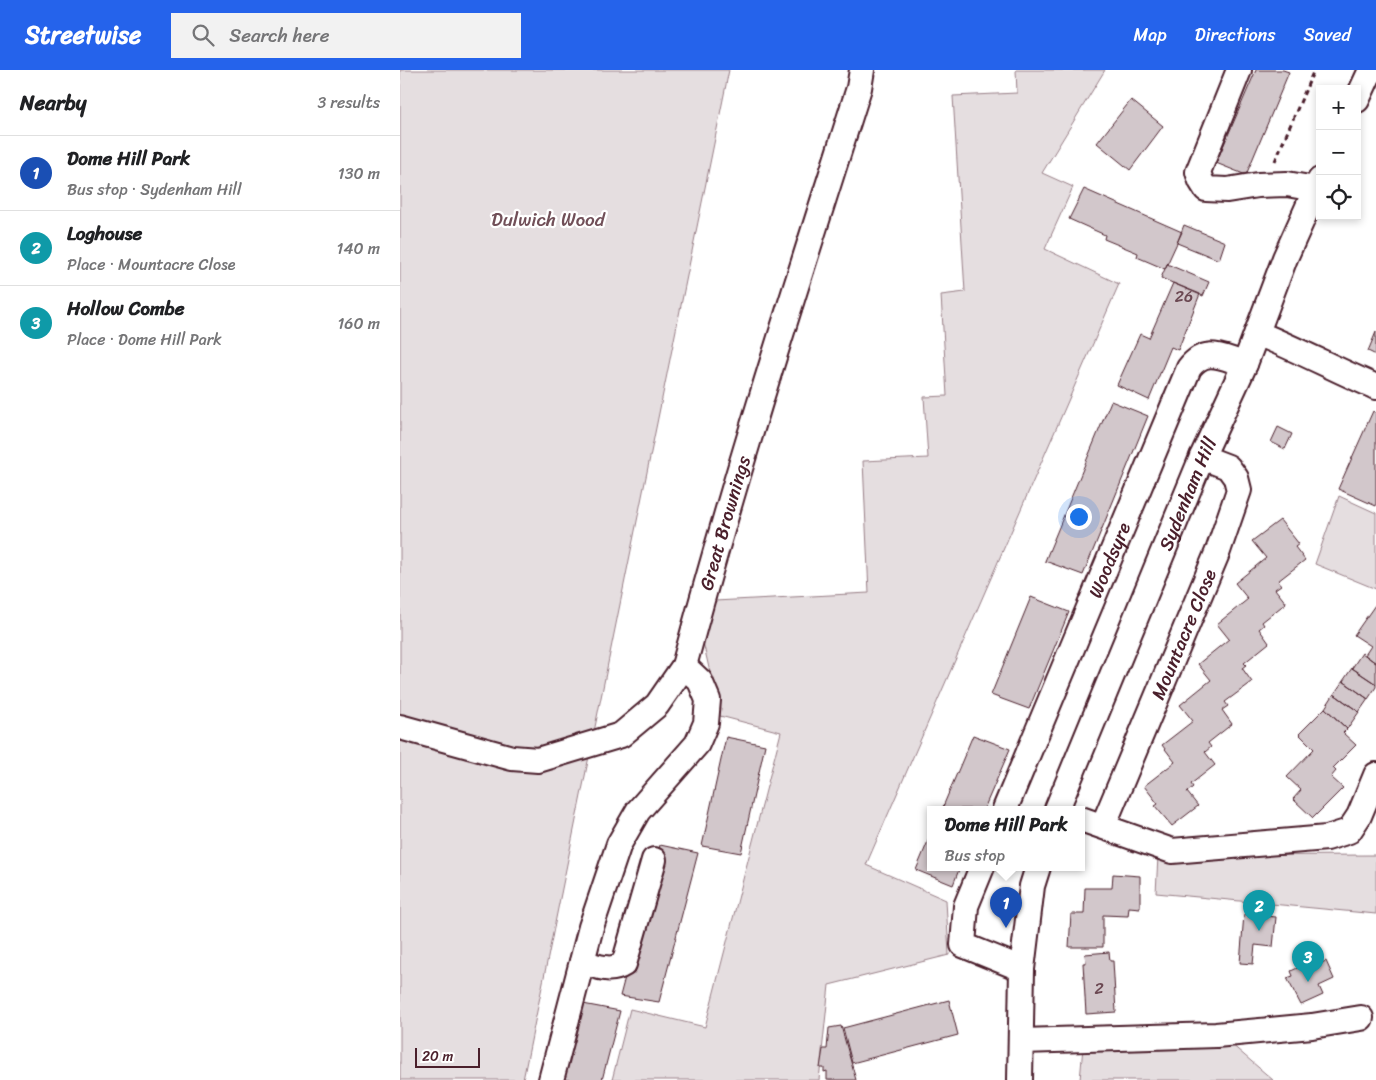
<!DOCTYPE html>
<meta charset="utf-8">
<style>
body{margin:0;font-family:Sriracha,sans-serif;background:#f2f2f2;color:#202124}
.controls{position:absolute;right:15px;top:15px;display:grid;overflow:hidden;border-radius:0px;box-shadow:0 2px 8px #0003}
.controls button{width:45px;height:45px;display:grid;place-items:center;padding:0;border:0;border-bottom:1px solid #e0e0e0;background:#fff;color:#202124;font:25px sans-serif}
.scale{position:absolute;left:15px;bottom:12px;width:65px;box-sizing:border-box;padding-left:5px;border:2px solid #4a1f2b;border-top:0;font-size:14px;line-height:18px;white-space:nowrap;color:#4a1f2b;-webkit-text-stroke:4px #fff;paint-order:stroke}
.you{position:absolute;left:678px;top:446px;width:18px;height:18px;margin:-12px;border:4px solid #fff;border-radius:50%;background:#1a73e8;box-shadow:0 0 0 8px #1a73e833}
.badge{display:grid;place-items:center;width:32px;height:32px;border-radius:50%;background:#2563eb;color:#fff;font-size:16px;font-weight:700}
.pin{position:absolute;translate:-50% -41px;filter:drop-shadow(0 1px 2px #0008)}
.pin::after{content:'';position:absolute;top:26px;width:18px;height:15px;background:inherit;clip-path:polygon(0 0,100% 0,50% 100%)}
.popup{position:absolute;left:527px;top:736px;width:158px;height:65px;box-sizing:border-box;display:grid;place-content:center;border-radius:0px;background:#fff;filter:drop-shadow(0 1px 4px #0005);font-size:16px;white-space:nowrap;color:#757577}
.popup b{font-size:19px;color:#202124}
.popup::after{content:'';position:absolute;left:50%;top:100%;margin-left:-10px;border:10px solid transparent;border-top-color:#fff}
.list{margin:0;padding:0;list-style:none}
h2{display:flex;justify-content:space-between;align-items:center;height:65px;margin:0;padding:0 20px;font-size:21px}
h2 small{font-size:16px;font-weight:400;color:#757577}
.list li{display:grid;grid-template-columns:32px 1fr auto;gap:15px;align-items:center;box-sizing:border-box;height:75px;padding:0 20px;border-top:1px solid #e0e0e0}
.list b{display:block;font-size:19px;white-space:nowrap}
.list p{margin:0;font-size:16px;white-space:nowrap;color:#757577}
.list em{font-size:16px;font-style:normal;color:#757577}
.icon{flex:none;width:28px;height:28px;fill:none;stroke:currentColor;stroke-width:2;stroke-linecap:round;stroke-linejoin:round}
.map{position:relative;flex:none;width:976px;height:1010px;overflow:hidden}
header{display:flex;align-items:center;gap:30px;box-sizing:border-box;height:70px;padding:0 25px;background:#2563eb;color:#fff}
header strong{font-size:24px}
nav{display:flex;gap:28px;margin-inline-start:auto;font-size:18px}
.search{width:350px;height:45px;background:#f2f2f2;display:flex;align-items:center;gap:12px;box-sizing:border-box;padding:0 18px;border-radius:0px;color:#757577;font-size:19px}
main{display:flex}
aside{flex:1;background:#fff}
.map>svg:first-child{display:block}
.green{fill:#e5dee0;stroke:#987e86}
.building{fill:#d2c7cb;stroke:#4a1f2b}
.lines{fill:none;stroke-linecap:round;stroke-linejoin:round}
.minor-casing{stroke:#4a1f2b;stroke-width:28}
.path{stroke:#4a1f2b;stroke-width:3;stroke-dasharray:5 4;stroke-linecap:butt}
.minor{stroke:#fff;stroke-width:24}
.labels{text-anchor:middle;stroke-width:4.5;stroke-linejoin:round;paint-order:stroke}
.number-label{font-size:16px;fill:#6c4953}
.park-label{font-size:19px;fill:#714f58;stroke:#fff}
.street-label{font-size:19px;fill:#4a1f2b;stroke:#fff}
</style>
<header>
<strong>Streetwise</strong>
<div class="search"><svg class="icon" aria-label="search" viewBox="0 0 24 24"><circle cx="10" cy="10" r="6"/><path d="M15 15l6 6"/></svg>Search here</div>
<nav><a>Map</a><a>Directions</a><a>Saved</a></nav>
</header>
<main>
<aside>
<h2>Nearby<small>3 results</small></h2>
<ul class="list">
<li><span class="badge" style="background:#1a4fb4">1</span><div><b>Dome Hill Park</b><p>Bus stop · Sydenham Hill</p></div><em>130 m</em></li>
<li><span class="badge" style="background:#0f9aa8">2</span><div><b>Loghouse</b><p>Place · Mountacre Close</p></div><em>140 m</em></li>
<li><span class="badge" style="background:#0f9aa8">3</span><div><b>Hollow Combe</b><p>Place · Dome Hill Park</p></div><em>160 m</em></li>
</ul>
</aside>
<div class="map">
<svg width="976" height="1010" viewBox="0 0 976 1010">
<rect width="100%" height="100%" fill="#fff"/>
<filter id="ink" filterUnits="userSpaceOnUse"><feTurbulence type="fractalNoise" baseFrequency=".02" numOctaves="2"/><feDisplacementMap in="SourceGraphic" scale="10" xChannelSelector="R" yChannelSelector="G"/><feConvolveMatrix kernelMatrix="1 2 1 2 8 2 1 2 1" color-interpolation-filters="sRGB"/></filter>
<g filter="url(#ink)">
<!-- green -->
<path class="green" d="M0 0H329L123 1010H0Z
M616 0H705L642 103 673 117 645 179 719 214 466 795 546 830 549 885 429 915 419 1010H212L230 939 305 957 381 662 320 646 303 572 315 531 469 523 463 391 528 388 524 327 547 326 541 225 565 222 553 26 617 23Z
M939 426 976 443V519L915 494Z
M976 785V844L756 823 758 786Z
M830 973 873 1010H680L683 977Z"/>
<!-- building -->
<path class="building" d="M856 0H883L889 2 846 105 816 93Z
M731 30 763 56 730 100 697 73Z
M684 119 782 162 765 199 737 187 738 183 704 169 705 165 669 149Z
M784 155 825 172 819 190 777 173Z
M767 194 809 212 803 226 761 208Z
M773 213 800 224 778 280 771 277 749 330 717 315 740 264 749 268Z
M976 262V285L968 281Z
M711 331 748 346 683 505 645 491Z
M973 341 976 343V436L938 419Z
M878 357 892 364 885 379 871 372Z
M880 450 899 474 895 477 905 490 878 511 881 515 875 519 886 533 862 552 864 555 859 559 869 573 844 593 846 595 842 598 852 612 825 632 828 636 822 640 832 654 808 673 811 677 805 682 815 695 791 714 793 717 787 722 798 736 772 756 755 736 758 734 744 716 775 692 762 675 793 651 780 635 811 610 798 594 829 569 817 554 848 529 835 513 866 488 852 471Z
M631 527 669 542 629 639 591 625Z
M975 535 976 536V593L965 585 971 576 954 565Z
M962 583 976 593V614L952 598Z
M952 598 976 614V617L968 629 943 611Z
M943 611 968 629 959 642 934 624Z
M934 624 959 642 947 659 925 638Z
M925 638 947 659 943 663 956 675 933 698 936 701 931 707 943 718 913 748 893 729 901 720 887 707 914 679 899 664Z
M573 665 610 679 584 739H542Z
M326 667 365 675 341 783 302 776Z
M531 764V797H560L553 815 516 800Z
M260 775 298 783 259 932 220 926Z
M713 804 740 806V838L729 837 728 846 703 845V877H669L671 844H684L685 818H712Z
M844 844 876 847 873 877 855 875 853 894 840 893Z
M709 882 710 891H713L716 942 686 944 683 893H686L685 884Z
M926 891 934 909 919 916 923 925 901 935 887 908 893 906 891 901 906 894 907 896 918 892 919 894Z
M549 930 558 965 452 993 443 958Z
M183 934 220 941 202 1010H162Z
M441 956 456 1010H427V1001L424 1002V998H420L423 979H427L429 958Z"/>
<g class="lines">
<!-- minor casing -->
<g class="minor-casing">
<g id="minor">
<path d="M839 0 798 102 801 111 806 119 827 120 858 115 887 114 915 119"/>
<path d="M957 30 971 0"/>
<path d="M857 263C897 279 936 300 976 317"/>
<path id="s1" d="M0 657 112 688 138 690 221 665 257 635 284 596C336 401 398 210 459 18L462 0"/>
<path id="s2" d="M605 739 789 298C806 276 822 288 845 294"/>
<path id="s3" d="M657 739 802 387 845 294 885 188 920 110"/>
<path d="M681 749 772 781 927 768 949 761 959 746 976 705"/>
<path id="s4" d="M703 756 818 481 839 420 836 408 828 397 802 387"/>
<path d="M582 797 566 836 563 875 622 899"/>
<path d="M182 892C197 896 210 903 224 894L254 790"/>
<path d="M622 971 816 965 912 956 961 948"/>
<path d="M151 1010 191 857 219 774 238 741 297 674 306 653 308 630 300 611 284 596"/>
<path d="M620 1010 622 899 632 816 638 797"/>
</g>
</g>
<!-- path -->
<path class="path" d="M875 91 914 0"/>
<!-- minor -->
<use href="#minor" class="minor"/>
</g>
</g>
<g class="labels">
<!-- number labels -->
<g class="number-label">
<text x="784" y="232">26</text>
<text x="699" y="924">2</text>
</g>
<!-- park labels -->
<g class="park-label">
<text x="148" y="156">Dulwich Wood</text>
</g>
<!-- street labels -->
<g class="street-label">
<text dy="7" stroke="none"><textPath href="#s3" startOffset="341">Sydenham Hill</textPath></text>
<text dy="7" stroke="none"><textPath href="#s1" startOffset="472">Great Brownings</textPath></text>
<text dy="7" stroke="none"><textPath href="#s2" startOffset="270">Woodsyre</textPath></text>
<text dy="7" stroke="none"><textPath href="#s4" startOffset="208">Mountacre Close</textPath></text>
</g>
</g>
</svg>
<div class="controls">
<button>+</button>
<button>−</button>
<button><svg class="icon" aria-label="locate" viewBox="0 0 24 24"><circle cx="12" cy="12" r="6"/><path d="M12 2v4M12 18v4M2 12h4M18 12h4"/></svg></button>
</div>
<div class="scale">20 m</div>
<div class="you"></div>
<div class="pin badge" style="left:606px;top:858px;background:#1a4fb4">1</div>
<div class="popup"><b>Dome Hill Park</b>Bus stop</div>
<div class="pin badge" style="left:859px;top:861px;background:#0f9aa8">2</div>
<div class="pin badge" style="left:908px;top:912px;background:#0f9aa8">3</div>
</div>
</main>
